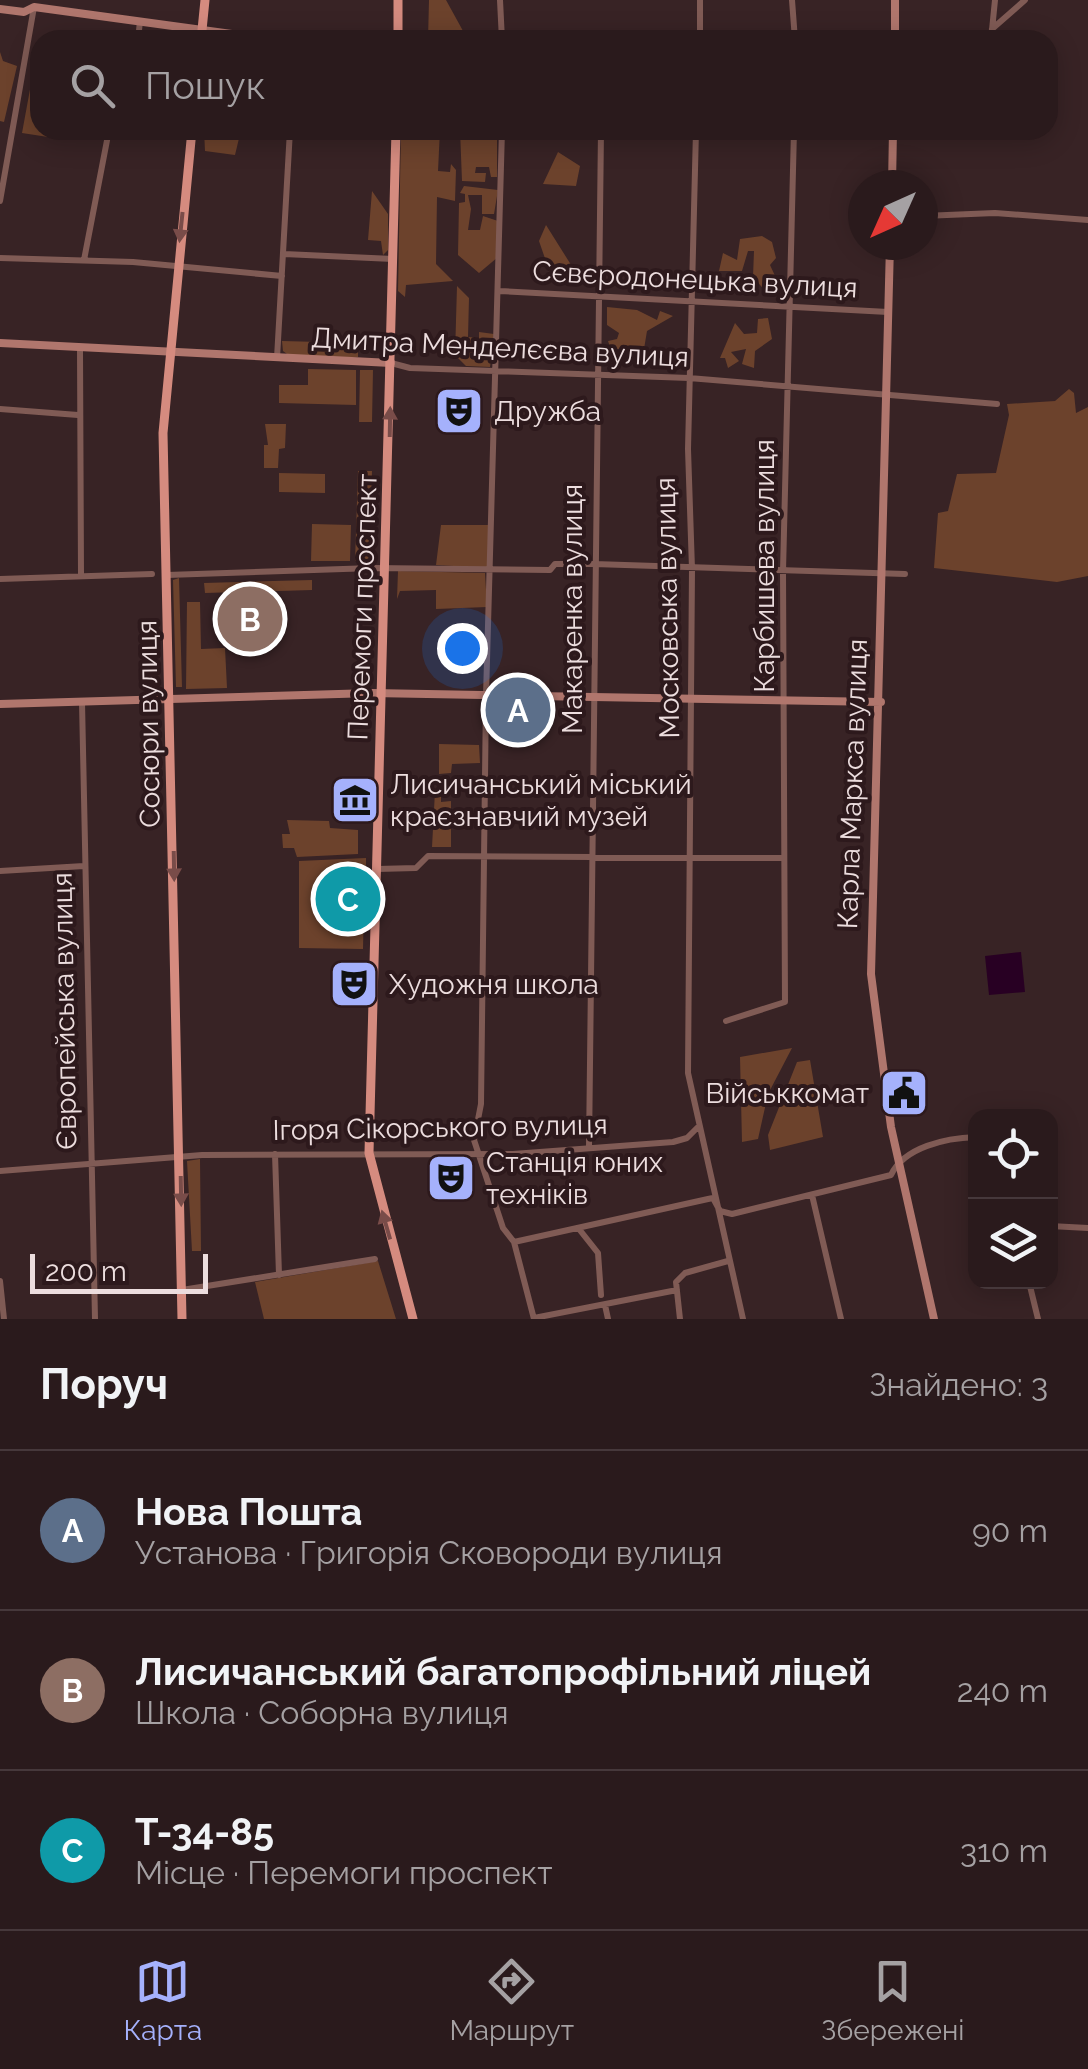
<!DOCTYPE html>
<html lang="uk">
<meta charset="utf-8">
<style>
body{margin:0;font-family:Raleway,sans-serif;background:#362729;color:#f1f3f6}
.controls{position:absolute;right:30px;bottom:30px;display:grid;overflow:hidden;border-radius:20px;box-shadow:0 5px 25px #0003}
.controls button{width:90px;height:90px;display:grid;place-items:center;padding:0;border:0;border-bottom:2px solid #46383b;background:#2a1a1c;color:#f1f3f6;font:50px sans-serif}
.compass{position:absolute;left:848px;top:170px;width:90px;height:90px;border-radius:50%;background:#2a1a1c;box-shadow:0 5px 25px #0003;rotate:225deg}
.scale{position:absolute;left:30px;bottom:25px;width:178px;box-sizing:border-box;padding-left:10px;border:5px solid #ecddde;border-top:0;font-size:28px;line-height:35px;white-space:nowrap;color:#ecddde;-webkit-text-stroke:8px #2d191c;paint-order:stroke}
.you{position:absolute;left:462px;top:648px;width:35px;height:35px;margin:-25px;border:8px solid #fff;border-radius:50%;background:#1a73e8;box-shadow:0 0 0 15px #1a73e833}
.badge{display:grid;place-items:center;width:65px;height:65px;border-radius:50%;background:#a5b1fc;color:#fff;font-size:32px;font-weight:700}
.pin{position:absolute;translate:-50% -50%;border:5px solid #fff;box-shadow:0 2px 10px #0006}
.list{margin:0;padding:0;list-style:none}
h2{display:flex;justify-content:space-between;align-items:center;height:130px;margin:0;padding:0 40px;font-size:42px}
h2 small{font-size:32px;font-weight:400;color:#a5a1a3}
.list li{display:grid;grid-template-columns:65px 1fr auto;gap:30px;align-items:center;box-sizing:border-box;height:160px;padding:0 40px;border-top:2px solid #46383b}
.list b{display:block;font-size:38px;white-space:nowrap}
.list p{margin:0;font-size:32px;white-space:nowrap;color:#a5a1a3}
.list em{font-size:32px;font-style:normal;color:#a5a1a3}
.icon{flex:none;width:55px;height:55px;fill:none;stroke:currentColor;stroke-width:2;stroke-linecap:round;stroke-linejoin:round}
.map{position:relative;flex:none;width:1088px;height:1319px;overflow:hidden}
.search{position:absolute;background:#2a1a1c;box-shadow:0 5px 25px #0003;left:30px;right:30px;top:30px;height:110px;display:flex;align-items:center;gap:25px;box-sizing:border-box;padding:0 35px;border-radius:30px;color:#a5a1a3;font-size:38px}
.sheet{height:610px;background:#2a1a1c}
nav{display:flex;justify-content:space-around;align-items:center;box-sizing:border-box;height:140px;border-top:2px solid #46383b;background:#2a1a1c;font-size:28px;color:#a5a1a3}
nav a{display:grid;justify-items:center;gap:5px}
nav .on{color:#a5b1fc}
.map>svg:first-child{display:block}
.green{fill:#6c422c}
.water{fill:#280023}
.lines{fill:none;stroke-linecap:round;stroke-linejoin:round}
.street{stroke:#805b55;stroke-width:6}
.secondary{stroke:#b0766d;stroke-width:8}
.primary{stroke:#d58b7f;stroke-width:9}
.oneway{fill:#794c49}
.labels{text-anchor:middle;stroke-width:8;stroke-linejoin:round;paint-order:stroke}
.street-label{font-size:28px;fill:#ecddde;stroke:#2d191c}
.poi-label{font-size:28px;fill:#ecddde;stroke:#2d191c;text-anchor:start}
</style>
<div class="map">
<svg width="1088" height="1319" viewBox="0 0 1088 1319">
<rect width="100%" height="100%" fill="#382325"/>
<!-- green -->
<path class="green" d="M429 0H446L468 40H428Z
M0 52 3 61 17 66 4 122 0 121Z
M33 73 40 74 38 129 54 130 48 137 22 133Z
M204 130H241L235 155 205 151Z
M401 130H440L438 171 450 172 451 164 456 170 455 201 437 197 436 264 453 281 406 285 405 297 398 291Z
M460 130H497V177H491L489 167H476L475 173H486L485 182 462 181Z
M558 152 580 166 576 186 543 184Z
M464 186 498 190 494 214H482V195H468L471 209 468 230H480L483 216 498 221V257L479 273 458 255 459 203 465 202V194L460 193Z
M372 191 388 214V250L383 255 381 241 368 240Z
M546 225 573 268 565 283 550 273 539 241Z
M762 236 772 242 776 258 770 265 776 278 766 280 767 293 753 277 754 251H748L742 271H719L723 253 737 260 740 239Z
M457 286 469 298 468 337 479 338V332L494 334 490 367 466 366 455 355Z
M607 307 637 310 657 320 660 311 673 316 647 331 644 349 635 347 631 358 625 348 611 350 608 341 617 339 619 333 607 325Z
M768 318 772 339 755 351 754 368 742 364 746 349 731 352 739 361 728 368 725 358H720L735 323 744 334 757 333 758 319Z
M282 341 358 343V357H291L283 351Z
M308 369 356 370V405L279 403V385H308Z
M360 370H373L372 422H359Z
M1069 389 1074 393 1076 413 1088 407V576L1057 582 934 568 938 513 948 511 957 474 996 473 1009 415 1007 404 1055 401Z
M265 424H286L285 448 279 449 278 468H264V445H268Z
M358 471H372L369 561H355Z
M279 473 325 474V493L279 492Z
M312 524 351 525 350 561H311Z
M441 525H489L488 568 436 565Z
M398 571 485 573 487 607 436 609V590L400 591 397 599Z
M179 578 182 687H176L173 580Z
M312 580V590L205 593 204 583Z
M187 602H200L201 649 225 648 227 688 186 689Z
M439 744 479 745 480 763 452 764 451 773 439 774Z
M441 790V802L451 801V847H432L435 791Z
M287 820 329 821 330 828 358 830V854L297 857 294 848H283L282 834H290Z
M366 858V870L350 868 342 890 346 903 364 906 363 949 299 948V861Z
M792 1048 768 1094 758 1139 742 1142 740 1057Z
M810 1060 823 1137 770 1150 768 1135 797 1062Z
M200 1159 201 1251H192L187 1161Z
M378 1261 396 1319H264L255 1282Z"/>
<!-- water -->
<path class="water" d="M1021 952 1025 992 989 995 985 956Z"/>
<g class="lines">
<!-- street -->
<path class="street" d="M500 0 502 40
M792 0 795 40
M992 29 1025 0
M138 40 140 21
M700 40V0
M991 40 995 0
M502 130 486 696 481 1104 474 1140 503 1228 514 1242 534 1319
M696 130 688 449 692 569 688 1073 743 1319
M0 201 34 7
M923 216 995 213 1088 220
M284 254 393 259
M0 258 133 262 282 276
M84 260 109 130
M500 291 888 312
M80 350 81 575
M277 358 290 130
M391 363 410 368 689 378 997 404
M0 409 78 415
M167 575 373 568 550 570 555 564H594L905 574
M0 579 152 574
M82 702 95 1319
M377 869 416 868 428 856 781 858
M0 871 84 866
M726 1021 785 1002 783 571 794 130
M589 1148 601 130
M275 1154 279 1275
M0 1171 202 1155 513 1154 673 1142 687 1138 697 1128
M812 1195 841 1319
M1050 1226 1088 1228
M579 1229 598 1253 601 1295
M514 1242 708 1199 713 1198 720 1211 732 1214 891 1175C904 1147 946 1138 976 1137
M0 1281 4 1319
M1029 1282 1038 1319
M182 1290 375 1259
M605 1305 608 1319
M534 1318 677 1290
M680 1319 676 1282 685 1273 728 1261"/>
<!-- secondary -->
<path class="secondary" d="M895 0V40
M0 9 24 12 34 7 275 40
M892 185 893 130
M890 245 871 974 891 1127 934 1319
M0 343 391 363
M0 704 372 693 881 702"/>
<!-- primary -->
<path class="primary" d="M201 40 205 0
M398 40V0
M396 130 369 1153 413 1319
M182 1319 163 433 192 130"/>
</g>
<!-- one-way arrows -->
<defs><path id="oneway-solid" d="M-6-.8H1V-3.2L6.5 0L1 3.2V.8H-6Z" transform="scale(2.5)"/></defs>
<g class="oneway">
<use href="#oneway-solid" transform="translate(181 227) rotate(96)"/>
<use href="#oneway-solid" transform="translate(390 422) rotate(-89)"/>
<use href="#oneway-solid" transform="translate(174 866) rotate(89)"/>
<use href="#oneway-solid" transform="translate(181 1191) rotate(89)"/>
<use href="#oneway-solid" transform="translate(386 1225) rotate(-106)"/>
</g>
<!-- icons -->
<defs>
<g id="theatre-square" transform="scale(2.5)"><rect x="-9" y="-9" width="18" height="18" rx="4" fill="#a5b1fc" stroke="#2d191c"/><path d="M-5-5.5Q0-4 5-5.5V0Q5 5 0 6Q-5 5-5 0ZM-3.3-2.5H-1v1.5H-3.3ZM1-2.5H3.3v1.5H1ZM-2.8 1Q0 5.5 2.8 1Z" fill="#111"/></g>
<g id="museum-square" transform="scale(2.5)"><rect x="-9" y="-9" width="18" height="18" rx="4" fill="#a5b1fc" stroke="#2d191c"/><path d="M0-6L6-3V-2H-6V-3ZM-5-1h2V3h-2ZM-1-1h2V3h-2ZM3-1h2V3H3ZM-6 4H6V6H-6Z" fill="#111"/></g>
<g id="civic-square" transform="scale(2.5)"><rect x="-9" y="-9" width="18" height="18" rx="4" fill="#a5b1fc" stroke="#2d191c"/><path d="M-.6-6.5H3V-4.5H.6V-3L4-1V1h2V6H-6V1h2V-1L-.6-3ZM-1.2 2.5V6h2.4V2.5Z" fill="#111"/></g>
</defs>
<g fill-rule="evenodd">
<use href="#theatre-square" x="459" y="411"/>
<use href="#museum-square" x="355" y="800"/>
<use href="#theatre-square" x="354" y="984"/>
<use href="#civic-square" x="904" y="1093"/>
<use href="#theatre-square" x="451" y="1178"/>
</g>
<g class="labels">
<!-- street labels -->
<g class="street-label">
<text transform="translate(695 279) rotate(3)" y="10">Сєвєродонецька вулиця</text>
<text transform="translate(500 347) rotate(3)" y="10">Дмитра Менделєєва вулиця</text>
<text transform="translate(764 566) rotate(-90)" y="10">Карбишева вулиця</text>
<text transform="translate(362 607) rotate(-88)" y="10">Перемоги проспект</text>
<text transform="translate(667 608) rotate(-91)" y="10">Московська вулиця</text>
<text transform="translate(572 609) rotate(-90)" y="10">Макаренка вулиця</text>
<text transform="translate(148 724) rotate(-91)" y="10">Сосюри вулиця</text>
<text transform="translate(852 784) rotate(-88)" y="10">Карла Маркса вулиця</text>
<text transform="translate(64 1011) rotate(-91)" y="10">Європейська вулиця</text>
<text transform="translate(440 1127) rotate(-1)" y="10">Ігоря Сікорського вулиця</text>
</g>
<!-- poi labels -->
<g class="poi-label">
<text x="494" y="421">Дружба</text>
<text x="390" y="794">Лисичанський міський<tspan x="390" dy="32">краєзнавчий музей</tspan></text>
<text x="389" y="994">Художня школа</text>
<text x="869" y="1103" text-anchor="end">Військкомат</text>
<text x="486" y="1172">Станція юних<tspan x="486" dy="32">техніків</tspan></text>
</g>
</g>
</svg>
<div class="controls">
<button><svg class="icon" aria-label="locate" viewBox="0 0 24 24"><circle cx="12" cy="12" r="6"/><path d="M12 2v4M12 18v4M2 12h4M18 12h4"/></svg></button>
<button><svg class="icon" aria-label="layers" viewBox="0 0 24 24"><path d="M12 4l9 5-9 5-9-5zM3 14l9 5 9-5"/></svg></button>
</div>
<svg class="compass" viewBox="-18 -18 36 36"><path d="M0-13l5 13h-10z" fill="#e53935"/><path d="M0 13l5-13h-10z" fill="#a5a1a3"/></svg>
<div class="scale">200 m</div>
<div class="you"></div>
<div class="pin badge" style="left:518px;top:710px;background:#5c6f8a">A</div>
<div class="pin badge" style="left:250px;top:619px;background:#8d6e63">B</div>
<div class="pin badge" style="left:348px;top:899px;background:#0f9aa8">C</div>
<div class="search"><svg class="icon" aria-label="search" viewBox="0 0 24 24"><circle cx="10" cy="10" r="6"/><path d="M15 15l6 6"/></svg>Пошук</div>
</div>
<section class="sheet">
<h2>Поруч<small>Знайдено: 3</small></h2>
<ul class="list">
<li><span class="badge" style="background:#5c6f8a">A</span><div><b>Нова Пошта</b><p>Установа · Григорія Сковороди вулиця</p></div><em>90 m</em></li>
<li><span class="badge" style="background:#8d6e63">B</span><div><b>Лисичанський багатопрофільний ліцей</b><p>Школа · Соборна вулиця</p></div><em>240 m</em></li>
<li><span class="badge" style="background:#0f9aa8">C</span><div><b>Т-34-85</b><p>Місце · Перемоги проспект</p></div><em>310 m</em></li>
</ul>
</section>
<nav>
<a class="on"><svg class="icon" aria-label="map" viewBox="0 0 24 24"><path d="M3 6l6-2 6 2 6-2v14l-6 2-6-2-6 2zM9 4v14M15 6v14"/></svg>Карта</a>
<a><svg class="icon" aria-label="directions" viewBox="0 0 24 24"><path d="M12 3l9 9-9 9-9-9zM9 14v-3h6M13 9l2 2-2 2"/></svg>Маршрут</a>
<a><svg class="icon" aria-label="saved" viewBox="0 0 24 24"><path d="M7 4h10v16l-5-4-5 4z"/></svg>Збережені</a>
</nav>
